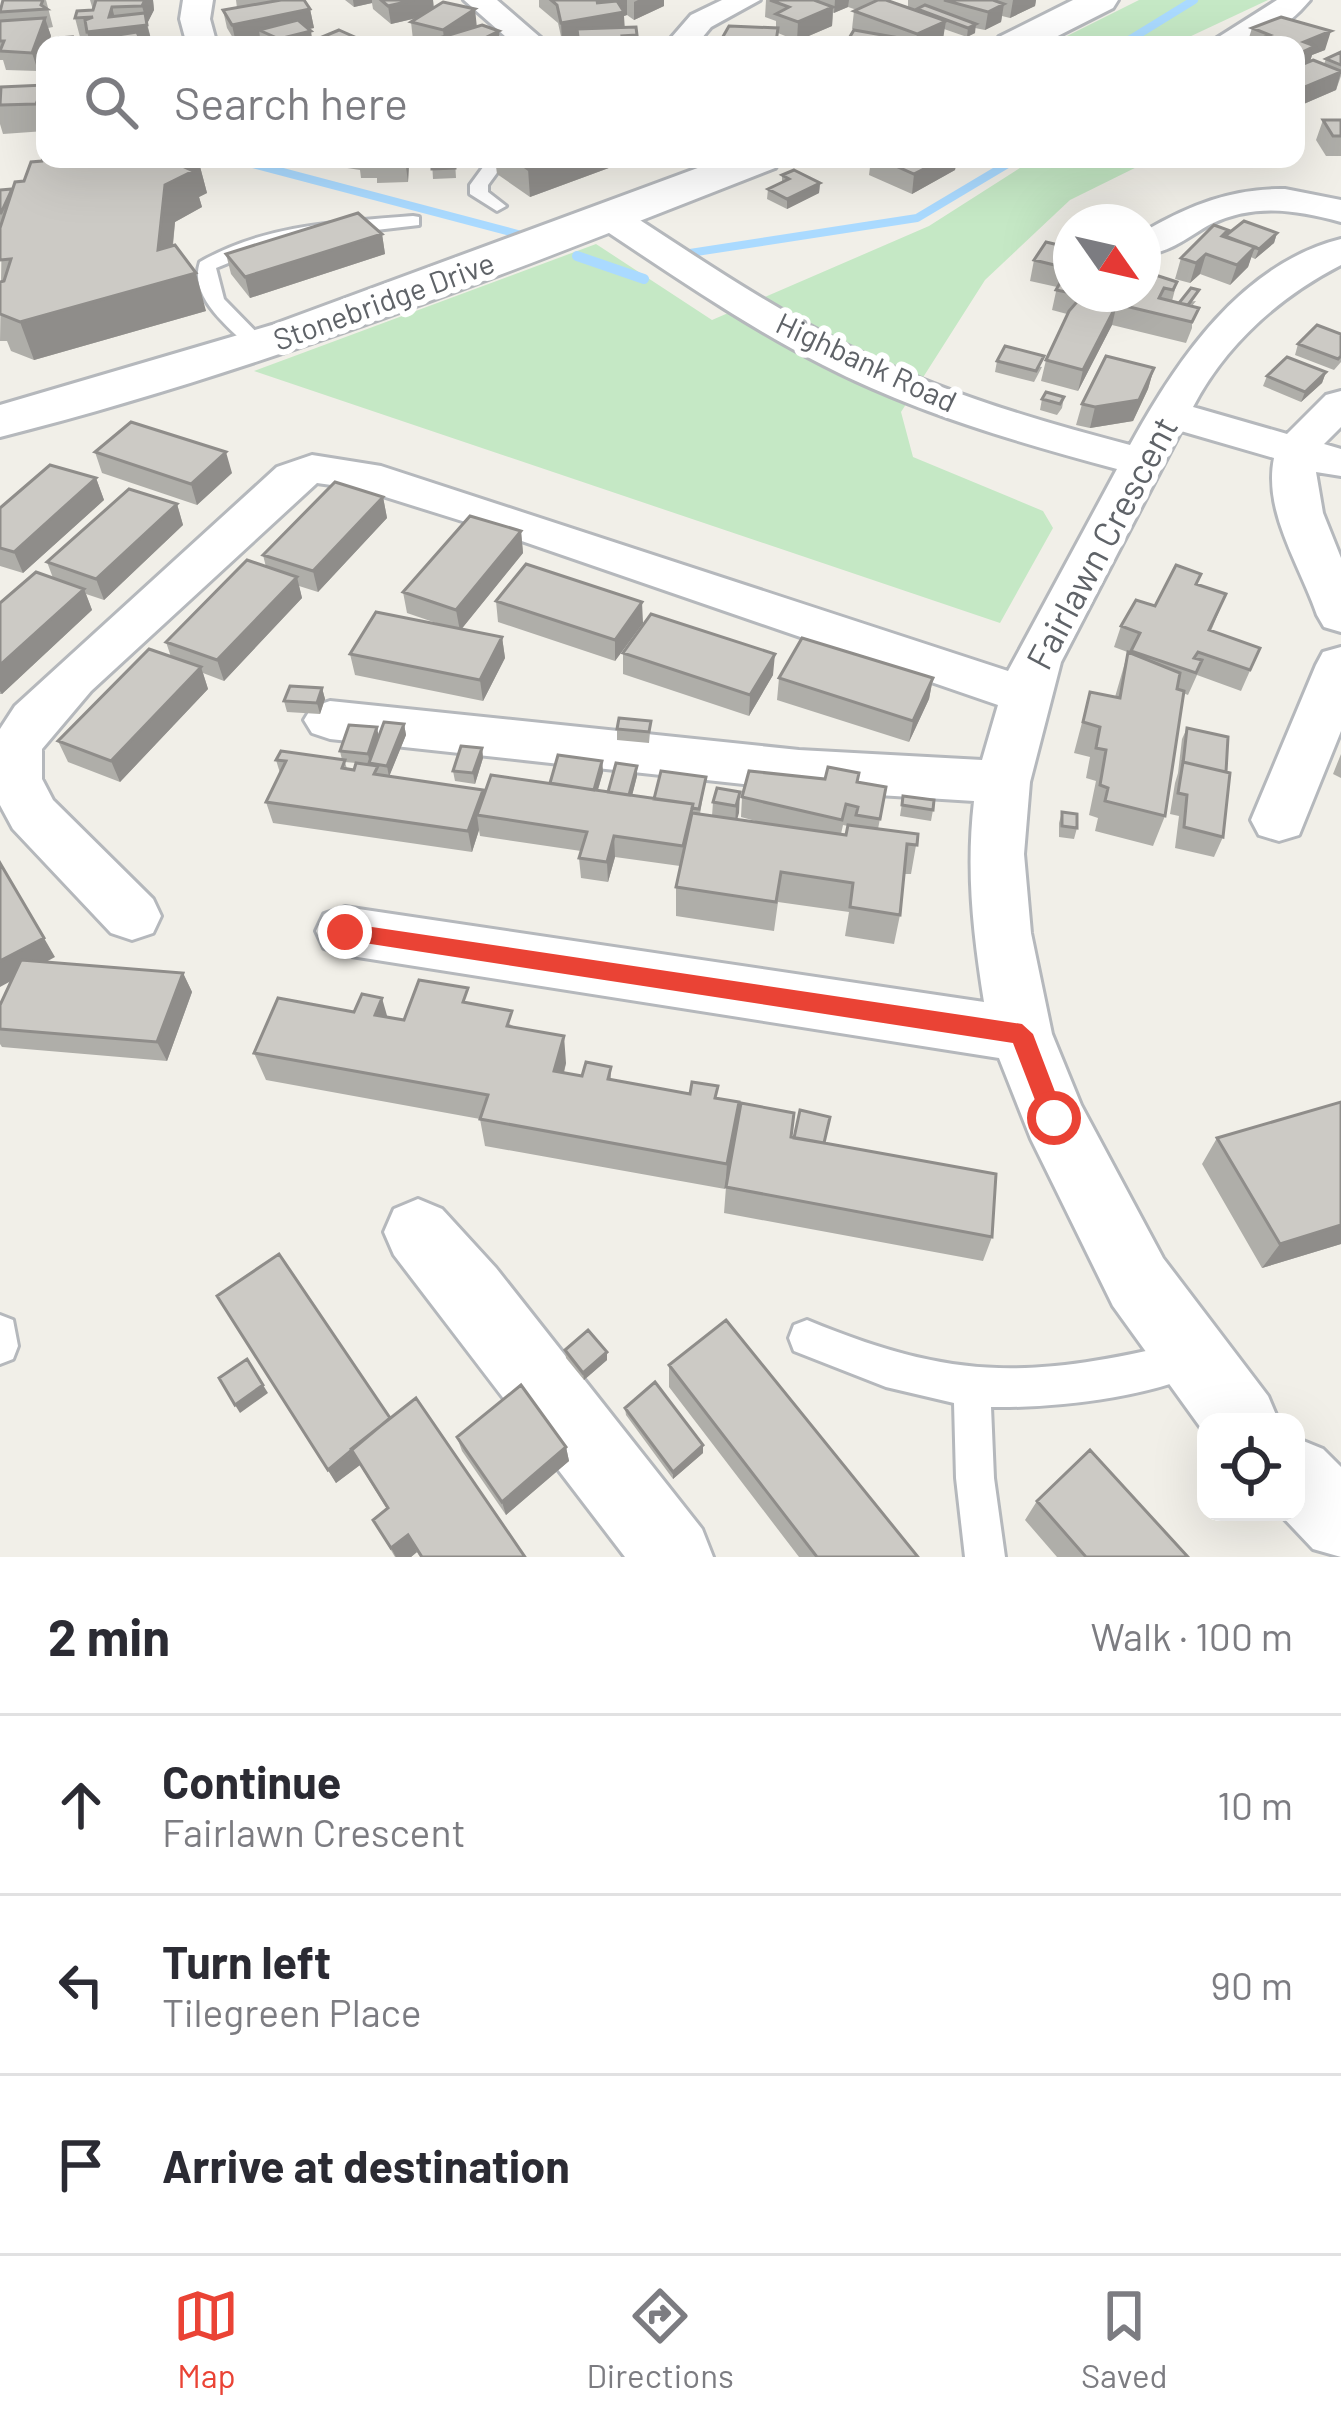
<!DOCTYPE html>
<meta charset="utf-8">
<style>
body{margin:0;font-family:Barlow,sans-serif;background:#f2f2f3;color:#2b2b33}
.controls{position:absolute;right:36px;bottom:36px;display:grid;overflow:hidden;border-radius:24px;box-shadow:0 12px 48px #0002}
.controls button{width:108px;height:108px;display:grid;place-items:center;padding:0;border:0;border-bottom:3px solid #e1e1e2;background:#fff;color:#2b2b33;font:60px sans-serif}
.compass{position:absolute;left:1053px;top:204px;width:108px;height:108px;border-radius:50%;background:#fff;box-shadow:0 12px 48px #0002;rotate:124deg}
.stop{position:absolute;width:36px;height:36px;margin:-27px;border:9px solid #ea4335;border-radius:50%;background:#fff}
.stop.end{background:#ea4335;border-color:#fff;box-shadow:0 3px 12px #0008}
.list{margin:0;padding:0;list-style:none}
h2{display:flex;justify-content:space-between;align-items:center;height:156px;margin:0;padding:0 48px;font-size:51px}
h2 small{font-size:39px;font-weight:400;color:#7c7c81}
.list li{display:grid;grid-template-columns:78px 1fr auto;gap:36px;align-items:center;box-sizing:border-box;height:180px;padding:0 48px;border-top:3px solid #e1e1e2}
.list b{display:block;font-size:45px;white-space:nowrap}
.list p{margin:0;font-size:39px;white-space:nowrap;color:#7c7c81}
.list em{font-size:39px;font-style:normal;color:#7c7c81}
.icon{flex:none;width:66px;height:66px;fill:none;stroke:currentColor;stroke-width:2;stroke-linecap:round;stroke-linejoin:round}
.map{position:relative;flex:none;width:1341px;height:1557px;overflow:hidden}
.search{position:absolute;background:#fff;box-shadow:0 12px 48px #0002;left:36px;right:36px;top:36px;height:132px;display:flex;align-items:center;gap:30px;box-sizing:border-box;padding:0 42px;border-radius:24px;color:#7c7c81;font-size:45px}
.sheet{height:696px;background:#fff}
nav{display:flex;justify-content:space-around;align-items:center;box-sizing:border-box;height:168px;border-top:3px solid #e1e1e2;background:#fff;font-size:33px;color:#7c7c81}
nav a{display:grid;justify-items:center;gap:6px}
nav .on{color:#ea4335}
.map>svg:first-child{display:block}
.green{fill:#c5e8c5}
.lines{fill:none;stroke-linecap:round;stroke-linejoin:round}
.stream-far1{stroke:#aadaff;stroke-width:8}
.stream{stroke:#aadaff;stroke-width:10}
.service-casing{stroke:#b5b8bc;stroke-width:6}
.minor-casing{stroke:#b5b8bc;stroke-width:6}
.tertiary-casing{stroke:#b5b8bc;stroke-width:6}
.service{fill:#fff;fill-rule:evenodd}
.minor{fill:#fff;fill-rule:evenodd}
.tertiary{fill:#fff;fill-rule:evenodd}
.wall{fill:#afaea9;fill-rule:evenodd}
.shaded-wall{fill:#8f8d8a}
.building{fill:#cccac5;stroke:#8f8d8a;stroke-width:3}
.route{fill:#ea4335}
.labels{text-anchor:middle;stroke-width:12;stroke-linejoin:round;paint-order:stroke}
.far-street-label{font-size:30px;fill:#5f6368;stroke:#fff}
.street-label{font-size:36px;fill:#5f6368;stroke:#fff}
</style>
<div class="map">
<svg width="1341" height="1557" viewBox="0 0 1341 1557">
<rect width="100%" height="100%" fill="#f1efe8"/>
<!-- green -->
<path class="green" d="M1139 0H1268L1172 45H1049Z
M1034 159H1153L1070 200 985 280 901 412 913 457 1043 511 1053 528 1000 623 254 371 596 244 712 320 929 226Z"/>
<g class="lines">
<!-- stream-far1 -->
<path class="stream-far1" d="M1121 45 1194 0
M234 159 518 234
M690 253 917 218 1016 159
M577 256 585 259"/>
<!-- stream -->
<path class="stream" d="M577 256 644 279"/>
<!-- service casing -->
<g class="service-casing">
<path id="service" d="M489 159H507L488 185V192L506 206 497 211 470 194V185Z
M413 216 419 217V225L282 241 216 268 224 299 267 343V351H253C230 328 188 298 200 262 266 224 339 222 413 216Z
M0 1315 13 1320 18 1346 13 1359 0 1364Z
M807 1320C959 1383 1033 1378 1191 1341L1204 1346 1209 1359 1204 1372C1141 1398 1059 1408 991 1407L994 1478 1005 1557H965L956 1478 954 1403 886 1387 794 1351 789 1338 794 1325Z"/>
</g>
<!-- minor casing -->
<g class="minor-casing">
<path id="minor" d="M183 0H213L210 19 217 45H187L180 19Z
M464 0H497L549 45H515Z
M722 0H760L711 27 696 45H665L691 15Z
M1277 0H1310C1280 36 1250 45 1206 45Z
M1285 189 1341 200V222C1296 210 1255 203 1211 224 1190 235 1168 255 1143 254V232C1188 206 1231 188 1285 189Z
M610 206 623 209C698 258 772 308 852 348 940 392 1035 420 1130 445 1176 361 1241 264 1341 239V265C1279 297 1225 345 1193 407L1287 434 1326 395 1341 391V427L1324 444 1341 449V476L1316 472 1323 513 1341 558V632L1324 627 1317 615C1300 565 1263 512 1274 458L1181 431 1061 662 1030 782 1024 854 1031 933 1052 1034 1081 1105 1163 1258 1268 1396 1279 1422H1206V1435L1113 1306 1031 1139 999 1058 345 955 324 948 316 931 324 914 345 907 984 1002C973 933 966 870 974 801L799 790 330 739 312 733 304 720 312 707 330 701 799 750 982 760 998 705 475 525 360 489 317 483 91 691 42 749V779L53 800 153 899 161 916 153 933 132 940 111 933 13 829 0 805V729L15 706 277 467 312 455 381 466 1008 671 1117 469C1017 442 916 413 823 365 744 325 671 274 597 225L592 217 597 209Z
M1341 647V731L1299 835 1279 841 1259 835 1251 820 1316 665 1323 652Z
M418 1199 442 1209 496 1268 702 1529 713 1557H625L394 1255 384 1232 394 1209Z
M1296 1438 1323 1449 1341 1467V1557L1313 1549 1278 1512H1296Z"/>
</g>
<!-- tertiary casing -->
<g class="tertiary-casing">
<path id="tertiary" d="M1073 0H1118L1113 8 1040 45H993L999 37Z
M722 159H781L775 168C520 268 266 370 0 437V405L272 325Z"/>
</g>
<!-- service -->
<use href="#service" class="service"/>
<!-- minor -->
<use href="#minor" class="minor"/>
<!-- tertiary -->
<use href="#tertiary" class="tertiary"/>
</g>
<!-- wall -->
<path class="wall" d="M46 0 53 27 48 28 51 36 38 71 6 70 3 60H0V8Z
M90 0H153L154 10 147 23 152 43 89 40 88 36 80 37 75 18 93 10Z
M236 0H304L310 9 314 28 308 29 313 41 359 39 360 45H262L260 38 236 43 227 28 223 10 237 8Z
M345 0H433L434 8 477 27 499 31 500 43 505 45H432L413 40 411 22 417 18 391 24 373 9 372 3 354 7Z
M539 0H664V6L634 20 627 15 624 16V28L636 27 637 45H577V39L562 41 558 23 539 7Z
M766 0H891L888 1 908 8V0H1036L1035 6 1010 18 1002 16 1001 22 985 30 975 28V33L967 37 944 29 943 39 931 45H845L855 31 852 29 854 11 857 10 848 7 833 13 832 26 797 41 778 33 776 45H721V40L776 28V21L765 17Z
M1252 28 1325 50 1312 55 1310 61 1324 64 1326 59 1341 52V76L1336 90 1299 106 1296 105V45L1247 44Z
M45 88V131L3 134 0 124V90Z
M1323 120H1341V156H1326L1316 140Z
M45 159H198L207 193 199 197 202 207 175 222 173 246 206 311 34 360 11 351 7 341H0L2 224H0V190L12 189 24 181Z
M296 159H326L316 166Z
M340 159H409L408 182 377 183V178H361L360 170 341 167Z
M495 159H625V162L530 197 497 174Z
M871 159H957L955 170 912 194 869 175Z
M1198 159H1278L1204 166Z
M455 161 456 178 433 179 432 162Z
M782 175 820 183 819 193 787 209 767 199 768 189 782 182Z
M1277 233 1274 243 1255 259 1251 257 1248 267 1230 285 1200 274 1190 283 1175 279 1181 258 1227 234Z
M382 234 385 254 250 298 231 274 226 254Z
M1071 248V294L1177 282 1172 301 1179 303 1196 301 1192 306V328L1186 343 1112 325 1078 391 1041 381 1046 360 1067 314 1052 310 1057 287 1030 281 1034 260Z
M1341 334V362L1334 370 1295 355 1298 344Z
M997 361 1042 367 1034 382 995 372Z
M1154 368 1148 389 1133 421 1090 428 1076 425 1082 404Z
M1326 372 1322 383 1301 402 1263 386 1267 376Z
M1064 397 1062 408 1057 415 1040 410 1042 399Z
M95 452 232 473 197 505 102 473Z
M96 478 104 500 23 573 0 566V508Z
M383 497 387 518 318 592 299 586 302 598 224 681 203 673 208 689 120 782 68 762 58 741 171 657 166 642 266 567 263 555Z
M177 504 183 525 104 600 86 594 92 610 2 694H0V603L53 578 47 562Z
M521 531 523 553 461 629 502 637 505 658 483 701 355 675 350 654 445 626 407 613 403 592Z
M1201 574 1197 584 1226 594 1211 631 1260 648 1241 691 1197 675 1188 695 1183 693 1165 816 1153 846 1095 831 1098 818 1089 815 1096 781 1086 778 1090 757 1074 753 1090 692 1115 697 1128 652 1130 653 1114 647 1121 626 1155 606Z
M496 601 643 623 615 661 498 622Z
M623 653 773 675 749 716 623 674Z
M779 678H933L929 699 909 742 777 700Z
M322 688 325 699 320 714 287 712 284 701Z
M651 721 649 743 617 740V729Z
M404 724 406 735 389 776 484 796 550 783 602 761 603 772 598 790 608 792 637 766V776L632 795 654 799 706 777 700 814 712 816 713 802 740 792 737 819 763 823 741 817 742 797 858 782 886 787 878 829 918 834 911 874H904L900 915 894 944 845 936 849 912 778 902 774 931 676 916V887L680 866 615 857 608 882 581 878 579 858 581 851 480 836 479 830 472 852 273 823 266 802 280 773 276 760H342L340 751 379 737ZM345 762 356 763 354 770 347 769ZM843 825 848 826 846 835 841 834Z
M1187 728 1226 772 1223 837 1214 857 1175 848 1179 816 1170 814 1175 783 1178 773 1182 739Z
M482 748 483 758 475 784 455 781 453 771Z
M1341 754V778L1333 774Z
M903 796 933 810 931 821 900 816Z
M1062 812 1077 828 1074 839 1059 837V823Z
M55 957 46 962 183 973 192 992 167 1061 2 1047 0 1044V1005L11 981Z
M471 1003 515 1027 566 1063 564 1073 582 1076 611 1067V1080L739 1102 737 1127 825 1143 992 1237 983 1261 724 1213 726 1187 734 1144 725 1189 485 1146 480 1119 266 1080 254 1053 388 1017 404 1020Z
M1217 1138 1341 1244 1262 1268 1202 1164Z
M217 1296 390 1418 525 1557H420L417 1552 411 1557H395L373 1520 387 1509 360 1465 336 1483Z
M565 1350 607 1352V1360L584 1380 566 1358Z
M669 1365 918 1557H799L669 1387Z
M625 1408 703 1453 673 1479 626 1415Z
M457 1437 566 1447 569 1461 506 1515 462 1451Z
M1037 1501 1188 1557H1057L1025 1520Z"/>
<!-- shaded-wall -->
<path class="shaded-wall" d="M145 0H153L154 10 147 24 142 6Z
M353 0H372V3L354 7Z
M414 0H433L434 14 391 24 388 6Z
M613 0H627V15L624 16 625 31 577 29V39L562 41 561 23Z
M638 0H664V6L634 20V2Z
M835 0H849L848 7 834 13Z
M1013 0H1036L1035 6 1010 18Z
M1004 4 1001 22 985 30 988 12Z
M112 7 117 26 147 25 152 43 91 45 87 32 109 17Z
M833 7 832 26 797 41 798 22Z
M310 9 314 28 272 36 259 30 260 38 236 43 232 25Z
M475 9 477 28 444 39 443 30Z
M45 18 51 36 48 45H45V52L38 71 32 53Z
M946 21 943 39 931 45H916L917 34Z
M976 24 975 33 967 37 968 28Z
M311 31 313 45H280L279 39Z
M499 31 500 45 487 37Z
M1331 31 1325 50 1312 55 1309 65 1296 71V55L1304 42Z
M1341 72 1336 90 1299 106 1305 87Z
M44 85 45 88V130L36 104Z
M193 159H198L207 193 199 197 202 207 175 222 169 280 196 273 206 311 34 360 20 322 158 250 165 185 180 165Z
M405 159H409V165L408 182Z
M554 159H625V162L530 197 528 169Z
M943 159H957L955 170 912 194 914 174Z
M820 183 819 193 787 209V199Z
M1277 233 1274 243 1255 259 1259 249Z
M382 234 385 254 250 298 245 277Z
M1255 247 1248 267 1230 285 1237 265Z
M1206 254 1200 274 1190 283 1196 263Z
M1117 304 1112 325 1078 391 1083 370Z
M1154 368 1148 389 1133 421 1090 428 1095 407Z
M1326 372 1322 383 1301 402 1305 392Z
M226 452 232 473 197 505 191 484Z
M96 478 104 500 23 573 14 552Z
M383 497 387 518 318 592 313 571Z
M177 504 183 525 104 600 96 579Z
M521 531 523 553 460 631 456 610Z
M297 577 302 598 224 681 217 660Z
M84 589 92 610 2 694 0 691V665Z
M642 602 643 623 615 661V640Z
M502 637 505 658 483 701 480 680Z
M775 654 773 675 749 716 750 695Z
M201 667 208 689 120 782 111 761Z
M933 678 929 699 909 742 913 721Z
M322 688 325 699 320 714 317 703Z
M404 724 406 735 389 777 387 766Z
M377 727 379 738 370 765 368 754Z
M482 748 483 758 475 784 473 773Z
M602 761 603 772 594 803 593 792Z
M637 766V776L629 808V798Z
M483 790 486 810 477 815 479 830 472 852 468 831Z
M740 792 739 813 735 827 736 806Z
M614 836 615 857 608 882 607 862Z
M44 938 55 957 0 987V961Z
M183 973 192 992 167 1061 157 1042Z
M382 998 390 1026 375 1015Z
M564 1036 566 1063 557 1098 554 1071Z
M739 1102 737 1128 725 1189 727 1164Z
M1341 1225V1244L1262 1268 1280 1244Z
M607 1352V1360L584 1380 583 1373Z
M263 1385 268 1393 240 1413 235 1405Z
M703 1445V1453L673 1479V1472Z
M566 1447 569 1461 506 1515 502 1502Z
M353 1451 360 1465 336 1483 328 1470Z
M408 1535 417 1552 411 1557H396L391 1548Z"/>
<!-- building -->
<path class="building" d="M3 0H43L41 5 47 9 0 12Z
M96 0H145L142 6 112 7 109 17 145 13 147 25 87 32 85 20 93 17 75 18 77 11 93 10Z
M281 0H304L310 9 232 25 223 10Z
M381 0H414L388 6Z
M551 0H613L596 3 617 1 624 12 561 23 557 5Z
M770 0H814L833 7 798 22 776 14 789 7Z
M878 0H886L946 21 917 34 854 11Z
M944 0H993L1004 4 988 12Z
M443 2 475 9 443 30 411 22Z
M925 5 976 24 968 28 917 9Z
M1281 17 1331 31 1304 42 1315 46 1296 55V45H1245L1270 35 1252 28Z
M45 18 32 53 0 51 4 41H0V21Z
M298 20 311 31 279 39 259 30Z
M482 25 499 31 487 37 505 45H462L439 38Z
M729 26 778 28 776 42 721 40Z
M636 27 637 35 622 36 623 42H595V45H579L577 29Z
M339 30 359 39 345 45H303Z
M854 30 899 38 896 45H845Z
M137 32 143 45H88L86 40Z
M72 37 70 45H57L59 38Z
M1341 52V65L1326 59Z
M1313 60 1341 71V72L1305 87 1296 83V67Z
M44 85 36 104 0 105 1 87Z
M1323 120H1341V136H1333Z
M45 152V159H193L180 165 193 171 165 185 158 250 175 245 196 273 20 322 0 314V282L4 281 11 259 0 260V228L15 182 24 181 31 162 42 161Z
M375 159H405V162L374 163Z
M514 159H554L528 169Z
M880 159H943L914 174Z
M455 161V168L432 169V162Z
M794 170 820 183 787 199 768 189 789 179 782 175Z
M12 189 1 213H0V190Z
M358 213 382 234 245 277 226 254Z
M1244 221 1277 233 1259 249 1225 236Z
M1214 225 1228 230 1222 236 1255 247 1237 265 1206 254 1196 263 1181 258Z
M1046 242 1071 248V269L1034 260Z
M1143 271 1177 282 1173 290 1164 288 1159 298 1199 308 1192 322 1117 304 1083 370 1046 360 1069 311 1082 296 1075 294H1143Z
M1064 276 1071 278V293L1056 290Z
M1191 288 1199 290 1188 305 1179 303Z
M1317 325 1341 334V356L1338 359 1298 344Z
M1005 346 1044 356 1036 371 997 361Z
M1106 356 1154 368 1139 400 1095 407 1082 404Z
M1287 357 1326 372 1305 392 1267 376Z
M1046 392 1064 397 1060 404 1042 399Z
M131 422 226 452 191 484 95 452Z
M50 465 96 478 14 552 0 548V508Z
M335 482 383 497 313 571 263 555Z
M129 489 177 504 96 579 47 562Z
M470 516 521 531 456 610 403 592Z
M247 560 297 577 217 660 166 642Z
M526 564 642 602 615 640 496 601Z
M1176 565 1201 574 1196 584 1226 594 1209 630 1260 648 1250 670 1198 652 1194 658 1202 660 1196 673 1131 651 1140 633 1121 626 1136 600 1155 606Z
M36 572 84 589 0 665V603Z
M376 612 502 637 480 680 350 654Z
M651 614 775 654 750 695 623 653Z
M802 638 933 678 913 721 779 678Z
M149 649 201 667 111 761 58 741Z
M1128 652 1180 673 1177 689 1184 691 1165 816 1105 801 1108 788 1100 785 1106 750 1096 748 1100 727 1083 722 1090 692 1120 698Z
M290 686 322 688 317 703 284 701Z
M619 718 651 721 649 732 617 729Z
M384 722 404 724 387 766 369 763Z
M349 725 377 727 368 754 340 751Z
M1187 728 1228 737 1226 772 1183 762V764Z
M461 746 482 748 473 773 453 771Z
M281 751 345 760 342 768 354 770 356 763 378 766 374 774 483 790 468 831 266 802 286 761 276 760Z
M558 755 602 761 594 790 550 783Z
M1183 762 1230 773 1223 837 1184 827 1187 795 1178 793Z
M616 763 637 766 629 795 608 792Z
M828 767 859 773 857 782 886 787 880 819 856 815 858 807 846 804 842 820 742 797 749 771 825 779Z
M661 771 706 777 699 809 692 808 693 804 654 799Z
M491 775 693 804 683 846 614 836 607 862 579 858 587 832 477 815Z
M717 788 740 792 736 806 713 802Z
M903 796 934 800 933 810 902 805Z
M1062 812 1077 814V828L1062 826Z
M692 813 846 835 848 825 918 834 917 845 907 844 900 915 850 907 853 883 781 872 776 902 676 887Z
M0 863 44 938 0 961Z
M21 960 183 973 157 1042 0 1029V1005Z
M419 980 468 988 463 1002 512 1011 507 1026 564 1036 554 1071 582 1076 586 1062 611 1067 608 1079 690 1094 692 1082 718 1086 715 1098 739 1102 727 1164 480 1119 488 1095 254 1053 278 998 354 1012 362 994 382 998 375 1015 404 1020Z
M1341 1102V1225L1280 1244 1217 1138Z
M741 1103 794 1113 791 1137 996 1174 992 1237 726 1187Z
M800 1110 830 1117 824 1143 794 1138Z
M279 1254 390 1418 328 1470 217 1296Z
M726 1320 918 1557H817L669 1365Z
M588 1330 607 1352 583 1373 565 1350Z
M247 1359 263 1385 235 1405 219 1378Z
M655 1382 703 1445 673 1472 625 1408Z
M521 1385 566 1447 502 1502 457 1437Z
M416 1398 525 1557H422L408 1535 391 1548 373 1520 388 1508 351 1449Z
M1090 1450 1188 1557H1086L1037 1501Z"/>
<!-- route -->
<path class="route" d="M345 923 1022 1024 1033 1034 1065 1118 1062 1126H1045L1013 1043 345 940 335 932Z"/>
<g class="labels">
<!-- far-street labels -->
<g class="far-street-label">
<text transform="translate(384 302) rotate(-20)" y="10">Stonebridge Drive</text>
<text transform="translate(866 363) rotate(25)" y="10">Highbank Road</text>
</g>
<!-- street labels -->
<g class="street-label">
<text transform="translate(1102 543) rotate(-62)" y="13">Fairlawn Crescent</text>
</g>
</g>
</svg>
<div class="controls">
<button><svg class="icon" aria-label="locate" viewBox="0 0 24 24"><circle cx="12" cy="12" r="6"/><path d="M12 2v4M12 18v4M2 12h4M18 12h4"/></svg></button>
</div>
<svg class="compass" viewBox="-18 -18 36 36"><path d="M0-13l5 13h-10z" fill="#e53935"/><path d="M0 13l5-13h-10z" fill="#7c7c81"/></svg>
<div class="stop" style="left:1054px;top:1118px"></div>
<div class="stop end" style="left:345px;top:932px"></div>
<div class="search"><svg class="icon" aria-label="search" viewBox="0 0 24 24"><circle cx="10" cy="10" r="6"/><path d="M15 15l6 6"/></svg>Search here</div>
</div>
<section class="sheet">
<h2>2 min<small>Walk · 100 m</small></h2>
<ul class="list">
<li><svg class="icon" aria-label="ahead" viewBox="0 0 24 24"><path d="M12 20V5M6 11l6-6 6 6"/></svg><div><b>Continue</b><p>Fairlawn Crescent</p></div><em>10 m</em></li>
<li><svg class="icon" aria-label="left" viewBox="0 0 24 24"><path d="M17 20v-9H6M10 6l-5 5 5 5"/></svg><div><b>Turn left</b><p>Tilegreen Place</p></div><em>90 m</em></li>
<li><svg class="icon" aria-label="arrive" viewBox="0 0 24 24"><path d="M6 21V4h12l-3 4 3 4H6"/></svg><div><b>Arrive at destination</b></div></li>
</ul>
</section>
<nav>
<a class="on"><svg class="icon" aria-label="map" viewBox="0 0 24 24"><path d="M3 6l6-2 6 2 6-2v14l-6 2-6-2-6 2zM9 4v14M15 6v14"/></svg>Map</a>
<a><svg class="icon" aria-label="directions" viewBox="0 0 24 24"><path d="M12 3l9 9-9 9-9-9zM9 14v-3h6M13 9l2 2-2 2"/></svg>Directions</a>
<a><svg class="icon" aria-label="saved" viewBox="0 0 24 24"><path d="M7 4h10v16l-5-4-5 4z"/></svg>Saved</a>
</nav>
